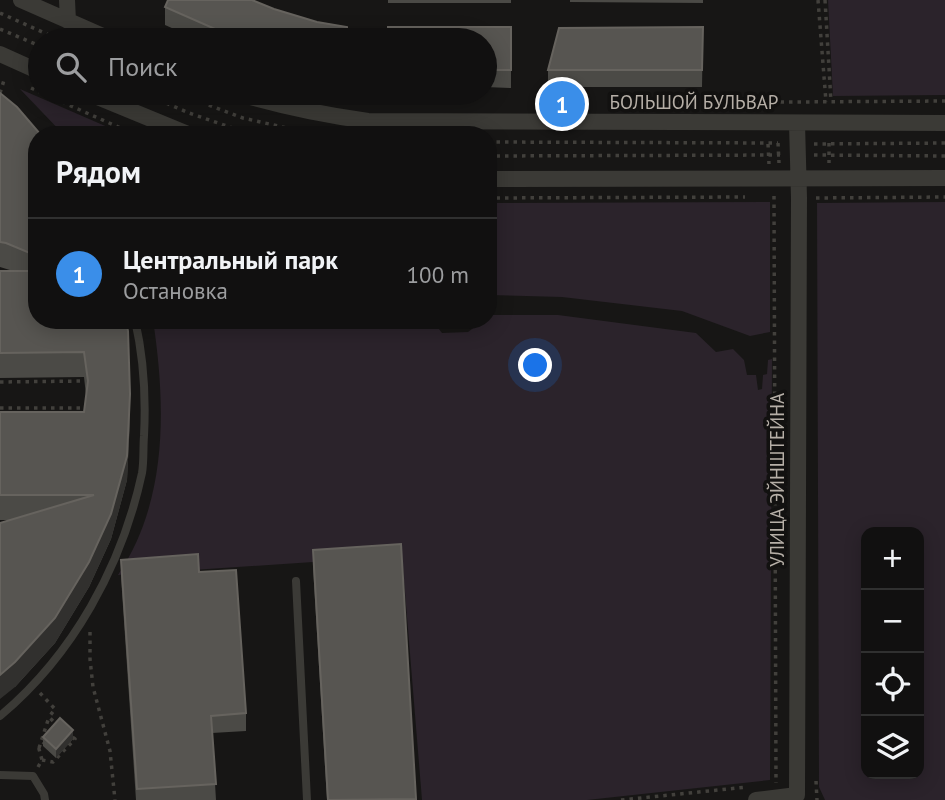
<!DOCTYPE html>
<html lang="ru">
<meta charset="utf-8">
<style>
body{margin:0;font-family:"PT Sans",sans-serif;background:#1e1e1e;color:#f1f3f6}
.controls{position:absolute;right:21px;bottom:21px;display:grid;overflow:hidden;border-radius:14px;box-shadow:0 4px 18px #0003}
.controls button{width:63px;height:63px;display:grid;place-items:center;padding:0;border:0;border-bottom:2px solid #303030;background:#111010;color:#f1f3f6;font:35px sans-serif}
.you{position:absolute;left:536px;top:366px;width:24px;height:24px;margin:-18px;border:5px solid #fff;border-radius:50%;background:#1a73e8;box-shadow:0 0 0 10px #1a73e833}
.badge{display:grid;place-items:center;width:46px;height:46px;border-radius:50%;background:#3a8ee9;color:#fff;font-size:23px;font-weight:700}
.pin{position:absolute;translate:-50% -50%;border:4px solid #fff;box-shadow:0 2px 7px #0006}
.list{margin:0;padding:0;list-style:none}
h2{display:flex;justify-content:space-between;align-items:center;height:91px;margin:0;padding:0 28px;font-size:30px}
h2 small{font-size:23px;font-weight:400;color:#9c9d9f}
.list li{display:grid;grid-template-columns:46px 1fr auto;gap:21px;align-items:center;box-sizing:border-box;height:112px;padding:0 28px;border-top:2px solid #303030}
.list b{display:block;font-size:26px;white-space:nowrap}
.list p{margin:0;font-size:23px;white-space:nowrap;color:#9c9d9f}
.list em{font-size:23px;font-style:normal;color:#9c9d9f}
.icon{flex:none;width:38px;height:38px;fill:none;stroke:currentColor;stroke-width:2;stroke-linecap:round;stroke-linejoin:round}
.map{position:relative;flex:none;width:945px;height:800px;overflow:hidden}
.search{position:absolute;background:#111010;box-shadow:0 4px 18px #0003;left:28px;top:28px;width:469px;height:77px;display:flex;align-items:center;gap:18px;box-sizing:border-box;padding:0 24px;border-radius:38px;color:#9c9d9f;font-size:26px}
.panel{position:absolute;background:#111010;box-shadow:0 4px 18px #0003;left:28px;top:126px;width:469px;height:203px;border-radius:28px}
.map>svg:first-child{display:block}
.green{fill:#2b232b;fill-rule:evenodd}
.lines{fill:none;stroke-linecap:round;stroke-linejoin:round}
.path{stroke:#42403c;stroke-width:3.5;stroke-dasharray:3.5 5;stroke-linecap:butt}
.lane{stroke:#3b3a36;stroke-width:8}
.street{stroke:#3b3a36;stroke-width:16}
.wall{fill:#4b4a46}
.shaded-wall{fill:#31302e}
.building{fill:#575551;stroke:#66635e;stroke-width:2}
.labels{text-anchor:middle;stroke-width:7;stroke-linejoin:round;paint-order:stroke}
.street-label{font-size:19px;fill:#b6afa7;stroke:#121110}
</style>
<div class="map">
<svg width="945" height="800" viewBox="0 0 945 800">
<rect width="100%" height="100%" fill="#171615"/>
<!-- green -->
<path class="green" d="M828 0H945V95L833 96Z
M20 89 126 135H64Z
M770 202V332L750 336 682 311 562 297 488 295V203Z
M945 202V800H825L819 787 817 203ZM919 532V774H866V532Z
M491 315H558L696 333 716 352 733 349 744 360 747 375H756L758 390 762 389 763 375 767 374 768 360 772 359 770 780 587 800H422L402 556 118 575C168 501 166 406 153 320H432L442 333 468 332 484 320H488Z"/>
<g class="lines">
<!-- path -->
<path class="path" d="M818 0 826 102
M825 0 831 102
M0 13 60 40
M0 29 40 46
M125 30 149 40
M31 88 136 135
M0 93 5 77
M143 93 189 113 253 135
M177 93 243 118 317 135
M636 103 945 101
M488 142 778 143
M778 143 779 163
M829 143V163
M768 144 769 164
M814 144 945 143
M814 155 945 156
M488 156 780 155
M774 196 776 783
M488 198 745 197
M816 198 945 197
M0 382 84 381
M0 408H88
M90 632V659L93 687 110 751 115 800
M40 693 55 709 49 717 57 725
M39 748 49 717
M42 760 53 762 75 739 71 736
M38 767 42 760 39 749 46 741
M816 781 817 800
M621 800 747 787"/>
<!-- lane -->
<path class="lane" d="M296 581 307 800
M0 716C73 655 122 566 142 473 144 462 143 448 144 436 146 397 144 359 135 320
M0 775 33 776 44 794 45 800"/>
<!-- street -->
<path class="street" d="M21 0 112 40
M67 0 68 21
M0 54 40 72
M88 93 190 135
M237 93C280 106 323 115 368 121L945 123
M488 179 945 178
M756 800 797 795 799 198 797 123"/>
</g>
<!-- wall -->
<path class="wall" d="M388 0H511V3H388Z
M570 0H703V3L570 2Z
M165 7 347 40H199L165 25Z
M511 27V88L485 87V40Z
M703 27 702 87H548V70Z
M0 93 37 135V320H126L130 419 127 480 111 539 89 587 55 643 15 687 10 520H0V412H84L86 395 84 377 0 378V271H13L0 267Z
M401 544 416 800H327L313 567V550Z
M121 560 199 572 246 713V731L212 733 216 800H136L121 577Z
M43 737 73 739 56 758 43 746Z"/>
<!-- shaded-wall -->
<path class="shaded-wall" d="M130 394V419L127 480 111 539 89 587 55 643 15 687 0 699V675L55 618Z
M73 730V739L56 758V749Z"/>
<!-- building -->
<path class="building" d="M168 0H252L274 9 317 22 347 27V40H240L165 7Z
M388 27H511V70H485V40H388Z
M703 27 702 70H548L559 28Z
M0 93 17 107 41 135H37V256L6 243 0 242Z
M0 271H37V320H126L128 331 130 394 127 456 111 514 89 562 55 618 15 662 0 675V523L94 495H0V412H84L88 381 84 352 0 353Z
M401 544 416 799 328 800 313 550Z
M198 554 199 572 236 570 246 713 211 716 216 784 137 789 121 560Z
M60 718 73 730 56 749 43 737Z"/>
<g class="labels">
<!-- street labels -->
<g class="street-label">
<text x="694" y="109">БОЛЬШОЙ БУЛЬВАР</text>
<text transform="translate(777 480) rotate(-90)" y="7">УЛИЦА ЭЙНШТЕЙНА</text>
</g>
</g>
</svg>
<div class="controls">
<button>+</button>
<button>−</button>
<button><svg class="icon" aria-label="locate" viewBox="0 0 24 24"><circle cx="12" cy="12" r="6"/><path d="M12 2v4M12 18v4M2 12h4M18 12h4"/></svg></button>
<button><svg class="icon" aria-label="layers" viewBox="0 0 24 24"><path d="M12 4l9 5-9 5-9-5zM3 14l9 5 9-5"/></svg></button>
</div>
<div class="you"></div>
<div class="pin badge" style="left:562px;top:104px">1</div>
<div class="search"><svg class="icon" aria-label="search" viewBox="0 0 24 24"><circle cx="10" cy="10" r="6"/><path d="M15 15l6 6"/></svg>Поиск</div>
<section class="panel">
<h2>Рядом<small></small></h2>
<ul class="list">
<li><span class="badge">1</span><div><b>Центральный парк</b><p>Остановка</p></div><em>100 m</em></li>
</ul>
</section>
</div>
